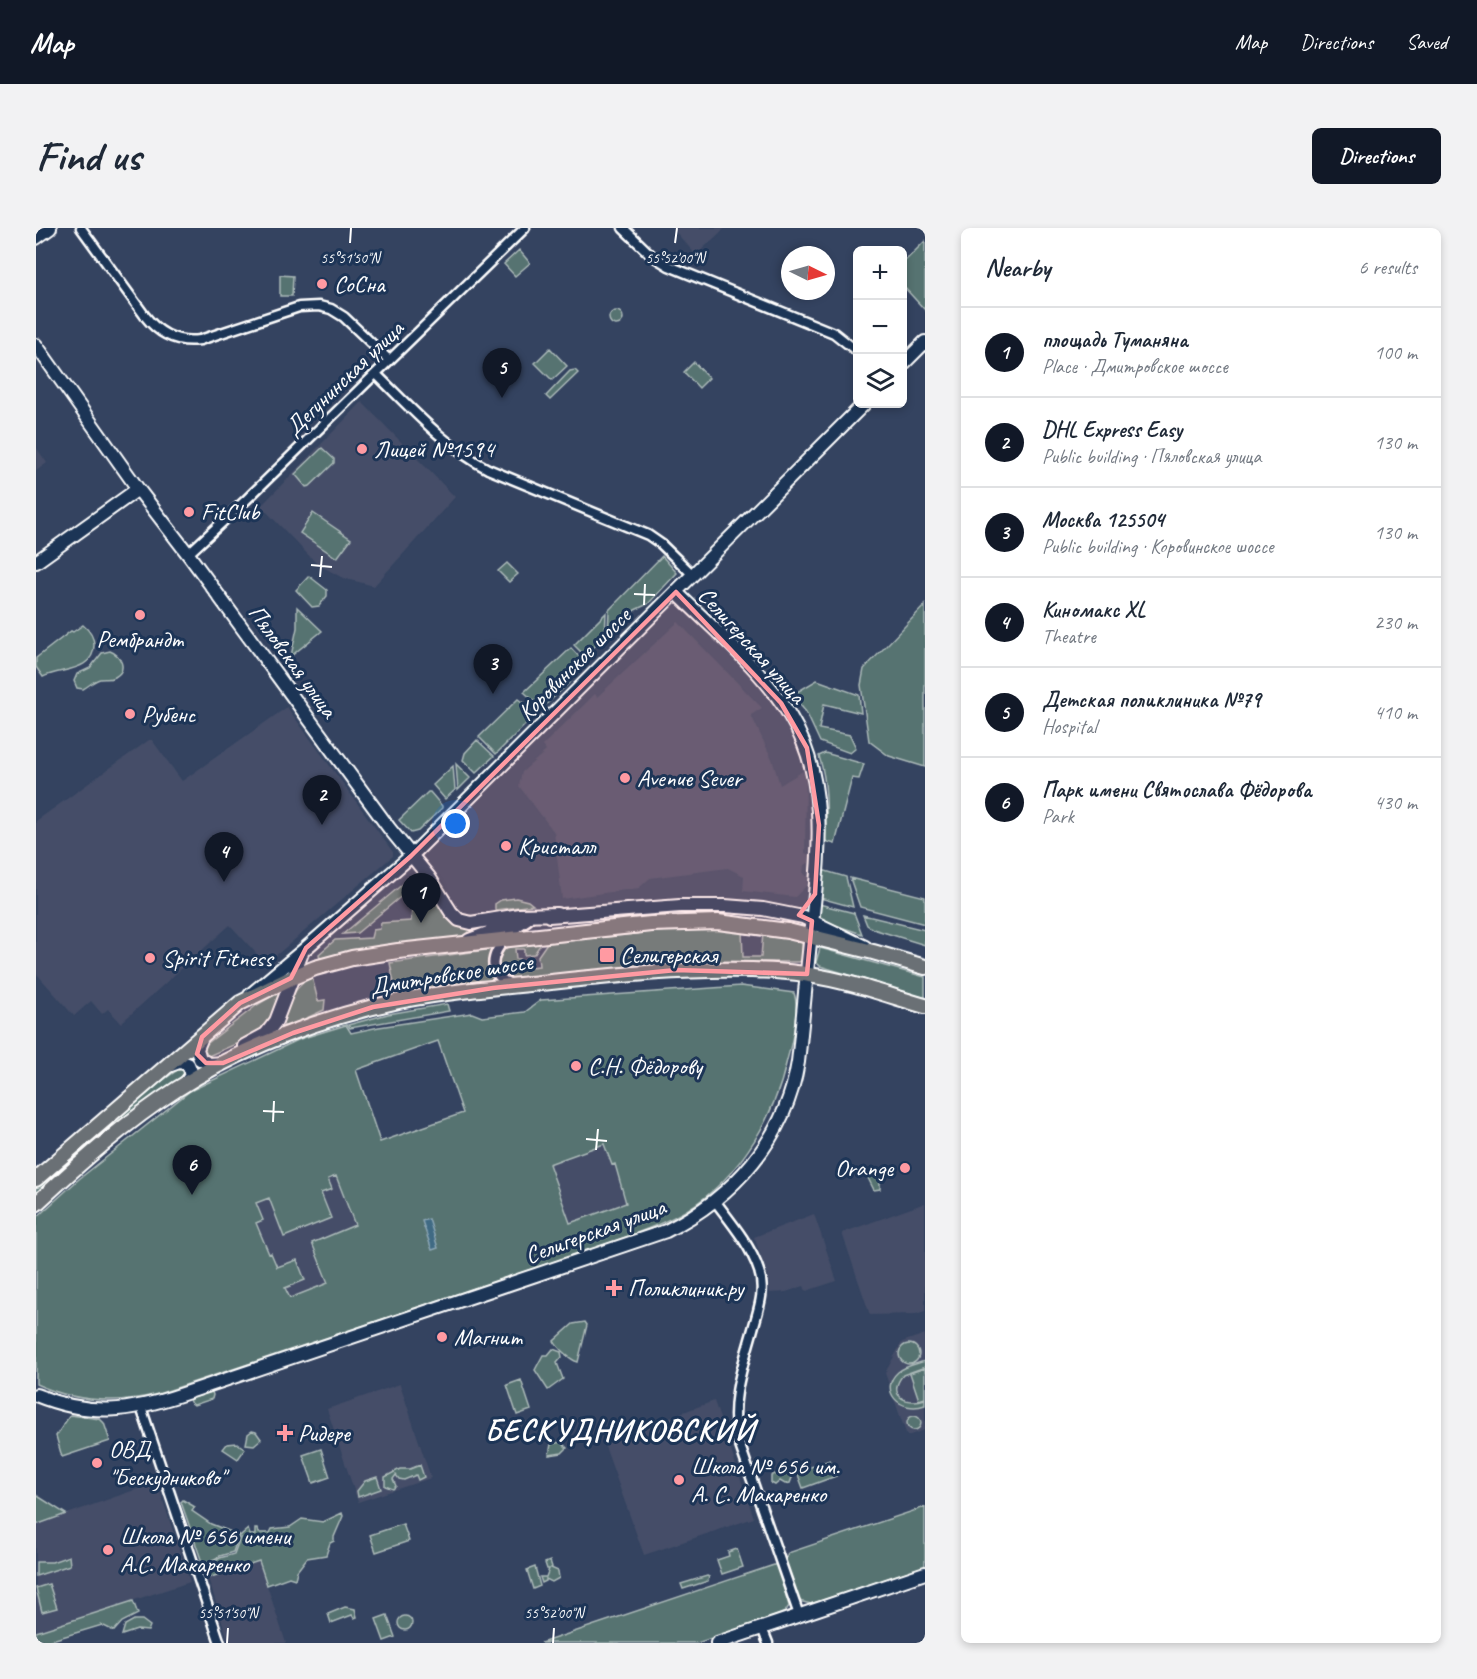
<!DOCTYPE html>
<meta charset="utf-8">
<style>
body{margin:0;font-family:Caveat,sans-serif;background:#f2f2f3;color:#1f2937}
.controls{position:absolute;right:18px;top:18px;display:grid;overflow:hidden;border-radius:9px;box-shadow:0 3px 9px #0003}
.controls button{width:54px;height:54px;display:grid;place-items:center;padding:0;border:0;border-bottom:2px solid #e0e1e3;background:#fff;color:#1f2937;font:30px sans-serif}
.compass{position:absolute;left:745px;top:18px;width:54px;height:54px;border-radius:50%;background:#fff;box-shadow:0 3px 9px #0003;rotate:95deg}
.you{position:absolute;left:420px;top:596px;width:21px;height:21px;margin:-15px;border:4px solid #fff;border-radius:50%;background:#1a73e8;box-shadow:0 0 0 9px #1a73e833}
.badge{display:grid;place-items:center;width:39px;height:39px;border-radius:50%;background:#111827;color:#fff;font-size:20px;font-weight:700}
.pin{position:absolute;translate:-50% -50px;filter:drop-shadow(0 2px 3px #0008)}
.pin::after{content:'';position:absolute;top:32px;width:21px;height:18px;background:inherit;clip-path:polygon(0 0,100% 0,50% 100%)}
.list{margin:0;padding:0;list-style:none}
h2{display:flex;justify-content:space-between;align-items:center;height:78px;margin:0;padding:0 24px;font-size:26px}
h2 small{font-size:20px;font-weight:400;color:#747a83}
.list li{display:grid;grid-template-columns:39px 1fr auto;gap:18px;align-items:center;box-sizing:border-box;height:90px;padding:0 24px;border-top:2px solid #e0e1e3}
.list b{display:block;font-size:22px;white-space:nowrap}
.list p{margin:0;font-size:20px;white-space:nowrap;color:#747a83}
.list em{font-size:20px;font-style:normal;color:#747a83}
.icon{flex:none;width:33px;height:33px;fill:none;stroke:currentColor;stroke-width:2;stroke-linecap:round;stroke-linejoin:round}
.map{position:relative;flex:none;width:889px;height:1415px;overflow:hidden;border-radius:9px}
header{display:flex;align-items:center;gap:36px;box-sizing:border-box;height:84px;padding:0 30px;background:#111827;color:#fff}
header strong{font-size:28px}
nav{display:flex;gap:33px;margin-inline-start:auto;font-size:21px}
.intro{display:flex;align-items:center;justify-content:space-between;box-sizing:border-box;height:144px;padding:0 36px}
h1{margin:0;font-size:42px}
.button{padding:15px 27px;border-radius:9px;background:#111827;color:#fff;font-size:21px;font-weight:700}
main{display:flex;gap:36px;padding:0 36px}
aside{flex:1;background:#fff;border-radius:9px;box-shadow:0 3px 9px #0003}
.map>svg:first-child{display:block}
.built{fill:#444d67}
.green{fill:#577371;stroke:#abb9b8;stroke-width:1.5;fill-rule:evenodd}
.water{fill:#3f6b84;stroke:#8ca6b5;stroke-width:1.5}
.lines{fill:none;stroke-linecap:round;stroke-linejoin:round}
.street-casing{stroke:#fff;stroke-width:13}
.secondary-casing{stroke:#fff;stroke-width:16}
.primary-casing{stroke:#fff;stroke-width:18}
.street{stroke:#1d3557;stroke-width:8}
.secondary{stroke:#1d3557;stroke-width:12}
.primary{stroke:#6b7074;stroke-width:14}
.marked{fill:#ff9aa2;fill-opacity:0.2;stroke:#ff9aa2;stroke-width:4.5;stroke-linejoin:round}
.ticks{fill:none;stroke:#fff;stroke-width:2}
.poi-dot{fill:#ff9aa2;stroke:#1d3557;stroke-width:2}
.labels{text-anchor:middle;stroke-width:6;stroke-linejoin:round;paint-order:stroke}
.poi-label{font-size:24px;fill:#fff;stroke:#1d3557;text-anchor:start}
.street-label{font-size:24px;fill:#fff;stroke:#1d3557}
.district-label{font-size:30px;font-weight:bold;letter-spacing:1.5px;fill:#fff;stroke:#1d3557}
.ticks-label{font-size:15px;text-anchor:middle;fill:#fff;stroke:#1d3557;stroke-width:6;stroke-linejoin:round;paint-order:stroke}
</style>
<header>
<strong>Map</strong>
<nav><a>Map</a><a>Directions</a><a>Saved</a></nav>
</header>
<div class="intro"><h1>Find us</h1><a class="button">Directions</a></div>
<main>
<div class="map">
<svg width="889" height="1415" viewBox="0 0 889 1415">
<rect width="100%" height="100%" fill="#344360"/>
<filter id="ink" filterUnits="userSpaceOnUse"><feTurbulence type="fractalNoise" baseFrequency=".0167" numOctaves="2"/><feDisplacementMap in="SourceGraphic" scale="12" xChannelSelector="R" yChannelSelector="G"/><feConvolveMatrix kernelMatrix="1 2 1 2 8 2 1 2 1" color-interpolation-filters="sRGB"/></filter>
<g filter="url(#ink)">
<!-- built -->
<path class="built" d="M636 0H689L660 27Z
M326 174 419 269 338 358 307 350 281 336 225 278Z
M0 219 11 235 0 243Z
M642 394 726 480 715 487 736 531 744 557 767 543 770 551 769 625 774 627 773 635 768 637 767 646 772 649 771 657 759 669 707 663 708 648 692 640 614 650 603 660 526 671 518 604 483 558 486 544 510 523 506 518 559 466 561 469Z
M251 479 357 624V628L230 736 194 697 85 795 72 781 66 786 55 773 38 788 0 745V593L113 512H116L146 553Z
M569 916 576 936H579L585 954 583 955 590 975 534 995 513 936Z
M300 947 319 998 292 1055 253 1070 249 1060 269 1052 241 1040 235 1026H233L220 995V975L233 969 248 1008 285 965 292 951Z
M889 975V1083L880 1086 834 1087 806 1005Z
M778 986 801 1053 770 1063 768 1058 750 1064 734 1065 733 1051 718 1009Z
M889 1106V1202L871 1208 849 1145 866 1114Z
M364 1156 395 1250 322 1274 291 1181Z
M678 1173 718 1290 608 1327 567 1213Z
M121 1254 154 1354 0 1404V1297Z
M223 1333 250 1415H193L172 1350Z"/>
<!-- green -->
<path class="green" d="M889 13V82L867 58 866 36Z
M483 22 494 35 479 48 468 36Z
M244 47 257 48 256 68H244Z
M573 90a7 7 0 1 1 14 0a7 7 0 1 1-14 0Z
M514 120 531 138 516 152 499 135Z
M658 134 673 150 663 160 648 144Z
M539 142 542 145 514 172 510 168 534 143Z
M286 220 298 231V235L274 258 270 259 259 246Z
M277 285 315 311 301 330 264 305Z
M626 328 641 345 612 376 599 382 572 406 573 382Z
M471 335 482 346 473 354 462 343Z
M273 348 291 362V368L283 378 276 379 260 362Z
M889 377V539L853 528 833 513 825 457 828 441Z
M261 379 286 403 255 428 261 400Z
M570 385 569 408 549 428 538 417Z
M47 397C53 402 58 408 58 417 58 444 25 440 7 449L0 439V430L35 403 37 404Z
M535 420 547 433 545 440 534 451 535 453 506 480 488 464Z
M74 423C85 427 92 442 79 449 74 452 70 450 64 451 57 453 53 458 47 461L41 460 38 453 41 446 54 440 66 425Z
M781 452 823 467 825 485 788 476 783 501 814 507 820 520 814 525 784 514 770 484 756 467Z
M482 471 501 485 460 526 443 509Z
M441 512 458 528 440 545 427 532 429 525Z
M789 525 828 536 823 551 816 550 799 616 789 613C791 584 792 556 783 528Z
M420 536 434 550 422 562Z
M417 538 419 562 409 571 397 557Z
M392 564H394L406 578V580L382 603 375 605 363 592Z
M786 642 810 649 817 679 784 670Z
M383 646 438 700 456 698 425 709 331 720 284 731 283 726 299 712 335 710 337 702 344 701 345 695 375 693 377 666 373 662 374 652Z
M814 650 889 669V696L824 679Z
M368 655V666L321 705 307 706Z
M480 670 492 673 497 677 459 682V676L465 672Z
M783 676 818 685 826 706 787 693 782 687Z
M827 687 889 702V717L837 701 831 697Z
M649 701 706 703 707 729H725L727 705 766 713 767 731 763 734 640 733 476 751C460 744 459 729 472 719L503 716 504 717 498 726 488 727V721H479L480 731H483L484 740 503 738 502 728 511 715Z
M784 720 889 749V770L784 738 780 734Z
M458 721 463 753 363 762 359 760 354 735Z
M276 749 282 773 289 772 288 782 249 800 246 794C253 775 257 758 276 749Z
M705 758 758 765C764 782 756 814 751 832 737 895 698 958 640 988 612 1003 580 1012 550 1023L122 1166C81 1176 39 1174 0 1156V990L43 951 154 863 264 811 310 797 315 805 343 799 436 785 446 789 489 784 505 772ZM402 813 427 885 344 914 320 842ZM568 916 576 937 579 936 590 975 534 995 513 936ZM300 948 319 997 276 1015 292 1055 254 1070 249 1060 269 1052 261 1032 241 1039 235 1025 233 1026 220 995 227 992 220 975 233 970 248 1009 295 990 285 965 296 961 292 951Z
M241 765 244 766V769L238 788 225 805 170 829 166 822 168 818 221 777Z
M411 776 413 783 314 800 312 797 352 786Z
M143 841 149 843V849L0 968V959C45 917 92 876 143 841Z
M831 943H844V961L838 962 830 946Z
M549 1094 551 1097 542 1134C534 1132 522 1120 518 1113L537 1096Z
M863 1126a10 10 0 1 1 20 0a10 10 0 1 1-20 0Z
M517 1121 525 1124 526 1129 521 1135 527 1151 512 1162 499 1142 507 1127H512Z
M889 1133V1139L867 1147C851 1166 868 1178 889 1171V1177C864 1186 842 1162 862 1144 869 1138 880 1136 889 1133Z
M889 1140V1170L883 1172 874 1145Z
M485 1152 495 1182 481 1187 471 1157Z
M176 1164 177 1167 176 1171 158 1177 154 1174 153 1171Z
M34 1187 64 1191 68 1195 74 1213 26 1229 20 1208Z
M871 1195a7 7 0 1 1 14 0a7 7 0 1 1-14 0Z
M216 1203 220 1204 225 1211 218 1217 210 1216 212 1206Z
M525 1214 531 1220 526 1225 513 1227 515 1216Z
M201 1215 209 1221 202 1231 187 1221 191 1216Z
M285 1221 294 1249 277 1255 267 1227Z
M794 1232 800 1248 767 1260 761 1244Z
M384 1237 388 1249 382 1252 380 1247 368 1252 363 1251 360 1247 357 1251 360 1258 357 1261 349 1258V1249L364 1241H374Z
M749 1242 754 1243 757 1247 754 1255 749 1256 744 1253 739 1257 735 1255V1248L739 1246 743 1248Z
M341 1249 345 1261 322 1269 321 1263 329 1253Z
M0 1267 30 1286 0 1297Z
M147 1272 159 1279 156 1283 175 1296 203 1307 197 1324 184 1328 167 1337 145 1274Z
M889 1279V1338L775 1376 763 1373 749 1334 752 1325Z
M306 1285 307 1288 298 1309V1313L294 1315 290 1327 271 1330 261 1343 259 1351 253 1349 231 1357 223 1333 172 1350 166 1341 184 1330 198 1326 205 1307 212 1301 214 1307H219V1301H222L223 1305H234L236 1301 254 1299 266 1291 287 1294Z
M367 1296 373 1313 340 1324 334 1307Z
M701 1321 707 1339 686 1346 681 1332 693 1328 692 1324Z
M33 1328 34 1337 0 1348V1334H16Z
M514 1333 516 1339 515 1340 522 1343 523 1350 516 1354 510 1351V1353L506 1355 504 1349H510L513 1341H511L509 1335Z
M741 1336 753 1378 749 1384 740 1388 661 1415H505Z
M499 1339 504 1358 497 1361 491 1342Z
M671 1348 673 1349 672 1353 647 1361 645 1356Z
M13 1356 21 1380 6 1384 0 1360Z
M97 1373 102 1386 86 1394 78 1403 66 1397 6 1415H0V1404Z
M309 1379 319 1381 321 1389 318 1390 316 1387 295 1395 292 1386Z
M351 1387 359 1409 348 1413 340 1391Z
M362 1395a7 7 0 1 1 14 0a7 7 0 1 1-14 0Z
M98 1392H106L114 1398 112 1403 101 1402 86 1407 89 1397Z"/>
<!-- water -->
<path class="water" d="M393 991 402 1020 396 1022 386 993Z"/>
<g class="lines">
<!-- street casing -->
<g class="street-casing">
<path id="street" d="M45 0 109 88C123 106 141 115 164 112L263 79 283 78 295 81 308 89 353 132
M587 0 615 27 633 38 798 105 822 124
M340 146C375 180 408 218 452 241L612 307 625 316 657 347
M152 326 210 272 489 0
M475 756C436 740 471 704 492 692
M679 973C695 994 715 1018 723 1043 730 1063 722 1082 717 1101 707 1137 694 1172 701 1209L763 1387
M105 1179 184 1415
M726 1400 732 1415"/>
</g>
<!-- secondary casing -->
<g class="secondary-casing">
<path id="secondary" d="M0 10 14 0
M0 117 102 261 152 326 353 600 393 649 415 684 423 692 435 695 483 687 521 686
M866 137 889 114
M0 334 102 261
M513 688 644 678H689L727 681 767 689 829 719
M433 712 481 694
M214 767 270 720 375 628 828 176
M166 809 161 821 164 831 173 836 187 835
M208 818 230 806 240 793 266 725
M132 838 143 834 152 836 156 846 149 856
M0 1167C54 1189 94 1184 147 1166L630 1003C698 969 750 910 762 834 767 791 770 749 775 706 782 633 795 555 754 488 727 442 678 402 640 364
M681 1415 889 1345"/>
</g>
<!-- primary casing -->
<g class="primary-casing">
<path id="primary" d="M0 951 204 775 255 750 279 740 316 730 362 723 615 696 682 694 752 703 837 724 889 739
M0 976C45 934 90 894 141 861 207 819 287 789 363 773 413 763 464 759 515 754 582 747 648 740 716 742 735 743 755 743 773 747 813 753 851 767 889 778"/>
</g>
<!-- street -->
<use href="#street" class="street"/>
<!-- secondary -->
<use href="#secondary" class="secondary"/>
<!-- primary -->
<use href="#primary" class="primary"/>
</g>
</g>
<!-- marked area -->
<path class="marked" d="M640 364 745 475 771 520 783 597 779 666 763 687 776 693 771 746 640 742 457 760 337 779 257 805 187 835H170L161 826 166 809 204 775 255 750 270 720 375 628Z"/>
<!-- ticks -->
<path class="ticks" d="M314 15 315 0M639 15 641 0M275 337 296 339M284 349 286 328M598 366 619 367M608 377 609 356M227 883 248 884M237 894 238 873M550 911 571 913M560 922 562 901M191 1415 192 1400M517 1415 518 1400"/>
<!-- markers -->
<g class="poi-dot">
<circle cx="286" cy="56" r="6"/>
<circle cx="326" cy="221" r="6"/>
<circle cx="153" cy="284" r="6"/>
<circle cx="104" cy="387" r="6"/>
<circle cx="94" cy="486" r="6"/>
<circle cx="589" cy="550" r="6"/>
<circle cx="470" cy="618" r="6"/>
<rect x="563" y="719" width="16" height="16" rx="3"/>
<circle cx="114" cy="730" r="6"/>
<circle cx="540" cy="838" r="6"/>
<circle cx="869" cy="940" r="6"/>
<path d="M575 1051h6v6h6v6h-6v6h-6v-6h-6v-6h6z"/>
<circle cx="406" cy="1109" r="6"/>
<path d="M246 1196h6v6h6v6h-6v6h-6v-6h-6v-6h6z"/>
<circle cx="61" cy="1235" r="6"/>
<circle cx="643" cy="1252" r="6"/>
<circle cx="72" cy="1322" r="6"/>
</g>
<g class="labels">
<!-- poi labels -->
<g class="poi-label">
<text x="298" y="64">СоСна</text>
<text x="338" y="229">Лицей №1594</text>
<text x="165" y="292">FitClub</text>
<text x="104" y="419" text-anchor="middle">Рембрандт</text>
<text x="106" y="494">Рубенс</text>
<text x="601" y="558">Avenue Sever</text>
<text x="482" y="626">Кристалл</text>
<text x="584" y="735">Селигерская</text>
<text x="126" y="738">Spirit Fitness</text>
<text x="552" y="846">С.Н. Фёдорову</text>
<text x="857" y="948" text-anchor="end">Orange</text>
<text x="592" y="1068">Поликлиник.ру</text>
<text x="418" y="1117">Магнит</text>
<text x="262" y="1213">Ридере</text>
<text x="73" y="1229">ОВД<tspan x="73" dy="28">"Бескудниково"</tspan></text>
<text x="655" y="1246">Школа № 656 им.<tspan x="655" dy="28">А. С. Макаренко</tspan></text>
<text x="84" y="1316">Школа № 656 имени<tspan x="84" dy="28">А.С. Макаренко</tspan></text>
</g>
<!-- street labels -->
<g class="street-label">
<text transform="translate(308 150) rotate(-44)" y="8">Дегунинская улица</text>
<text transform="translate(716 417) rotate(48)" y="8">Селигерская улица</text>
<text transform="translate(257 433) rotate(54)" y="8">Пяловская улица</text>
<text transform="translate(538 436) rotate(-45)" y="8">Коровинское шоссе</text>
<text transform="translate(415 746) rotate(-9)" y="8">Дмитровское шоссе</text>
<text transform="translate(559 1003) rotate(-20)" y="8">Селигерская улица</text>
</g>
<!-- district labels -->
<g class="district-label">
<text x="584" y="1212">БЕСКУДНИКОВСКИЙ</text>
</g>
</g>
<g class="ticks-label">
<text x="314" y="35">55°51'50"N</text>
<text x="639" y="35">55°52'00"N</text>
<text x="192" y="1390">55°51'50"N</text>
<text x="518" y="1390">55°52'00"N</text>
</g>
</svg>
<div class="controls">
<button>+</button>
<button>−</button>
<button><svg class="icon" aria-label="layers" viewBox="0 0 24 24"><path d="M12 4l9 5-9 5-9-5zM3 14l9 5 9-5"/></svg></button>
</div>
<svg class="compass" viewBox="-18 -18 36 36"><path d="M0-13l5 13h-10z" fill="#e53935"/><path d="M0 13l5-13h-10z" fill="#747a83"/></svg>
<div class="you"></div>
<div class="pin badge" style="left:385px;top:695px">1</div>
<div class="pin badge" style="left:286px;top:597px">2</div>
<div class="pin badge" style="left:457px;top:466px">3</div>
<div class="pin badge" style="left:188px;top:654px">4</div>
<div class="pin badge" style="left:466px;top:170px">5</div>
<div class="pin badge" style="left:156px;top:967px">6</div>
</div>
<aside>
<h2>Nearby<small>6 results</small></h2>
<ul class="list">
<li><span class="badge">1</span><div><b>площадь Туманяна</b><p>Place · Дмитровское шоссе</p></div><em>100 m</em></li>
<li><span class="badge">2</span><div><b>DHL Express Easy</b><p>Public building · Пяловская улица</p></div><em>130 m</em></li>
<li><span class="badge">3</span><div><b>Москва 125504</b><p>Public building · Коровинское шоссе</p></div><em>130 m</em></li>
<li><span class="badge">4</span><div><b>Киномакс XL</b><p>Theatre</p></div><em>230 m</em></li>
<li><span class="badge">5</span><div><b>Детская поликлиника №79</b><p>Hospital</p></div><em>410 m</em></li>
<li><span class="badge">6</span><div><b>Парк имени Святослава Фёдорова</b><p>Park</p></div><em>430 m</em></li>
</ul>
</aside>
</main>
